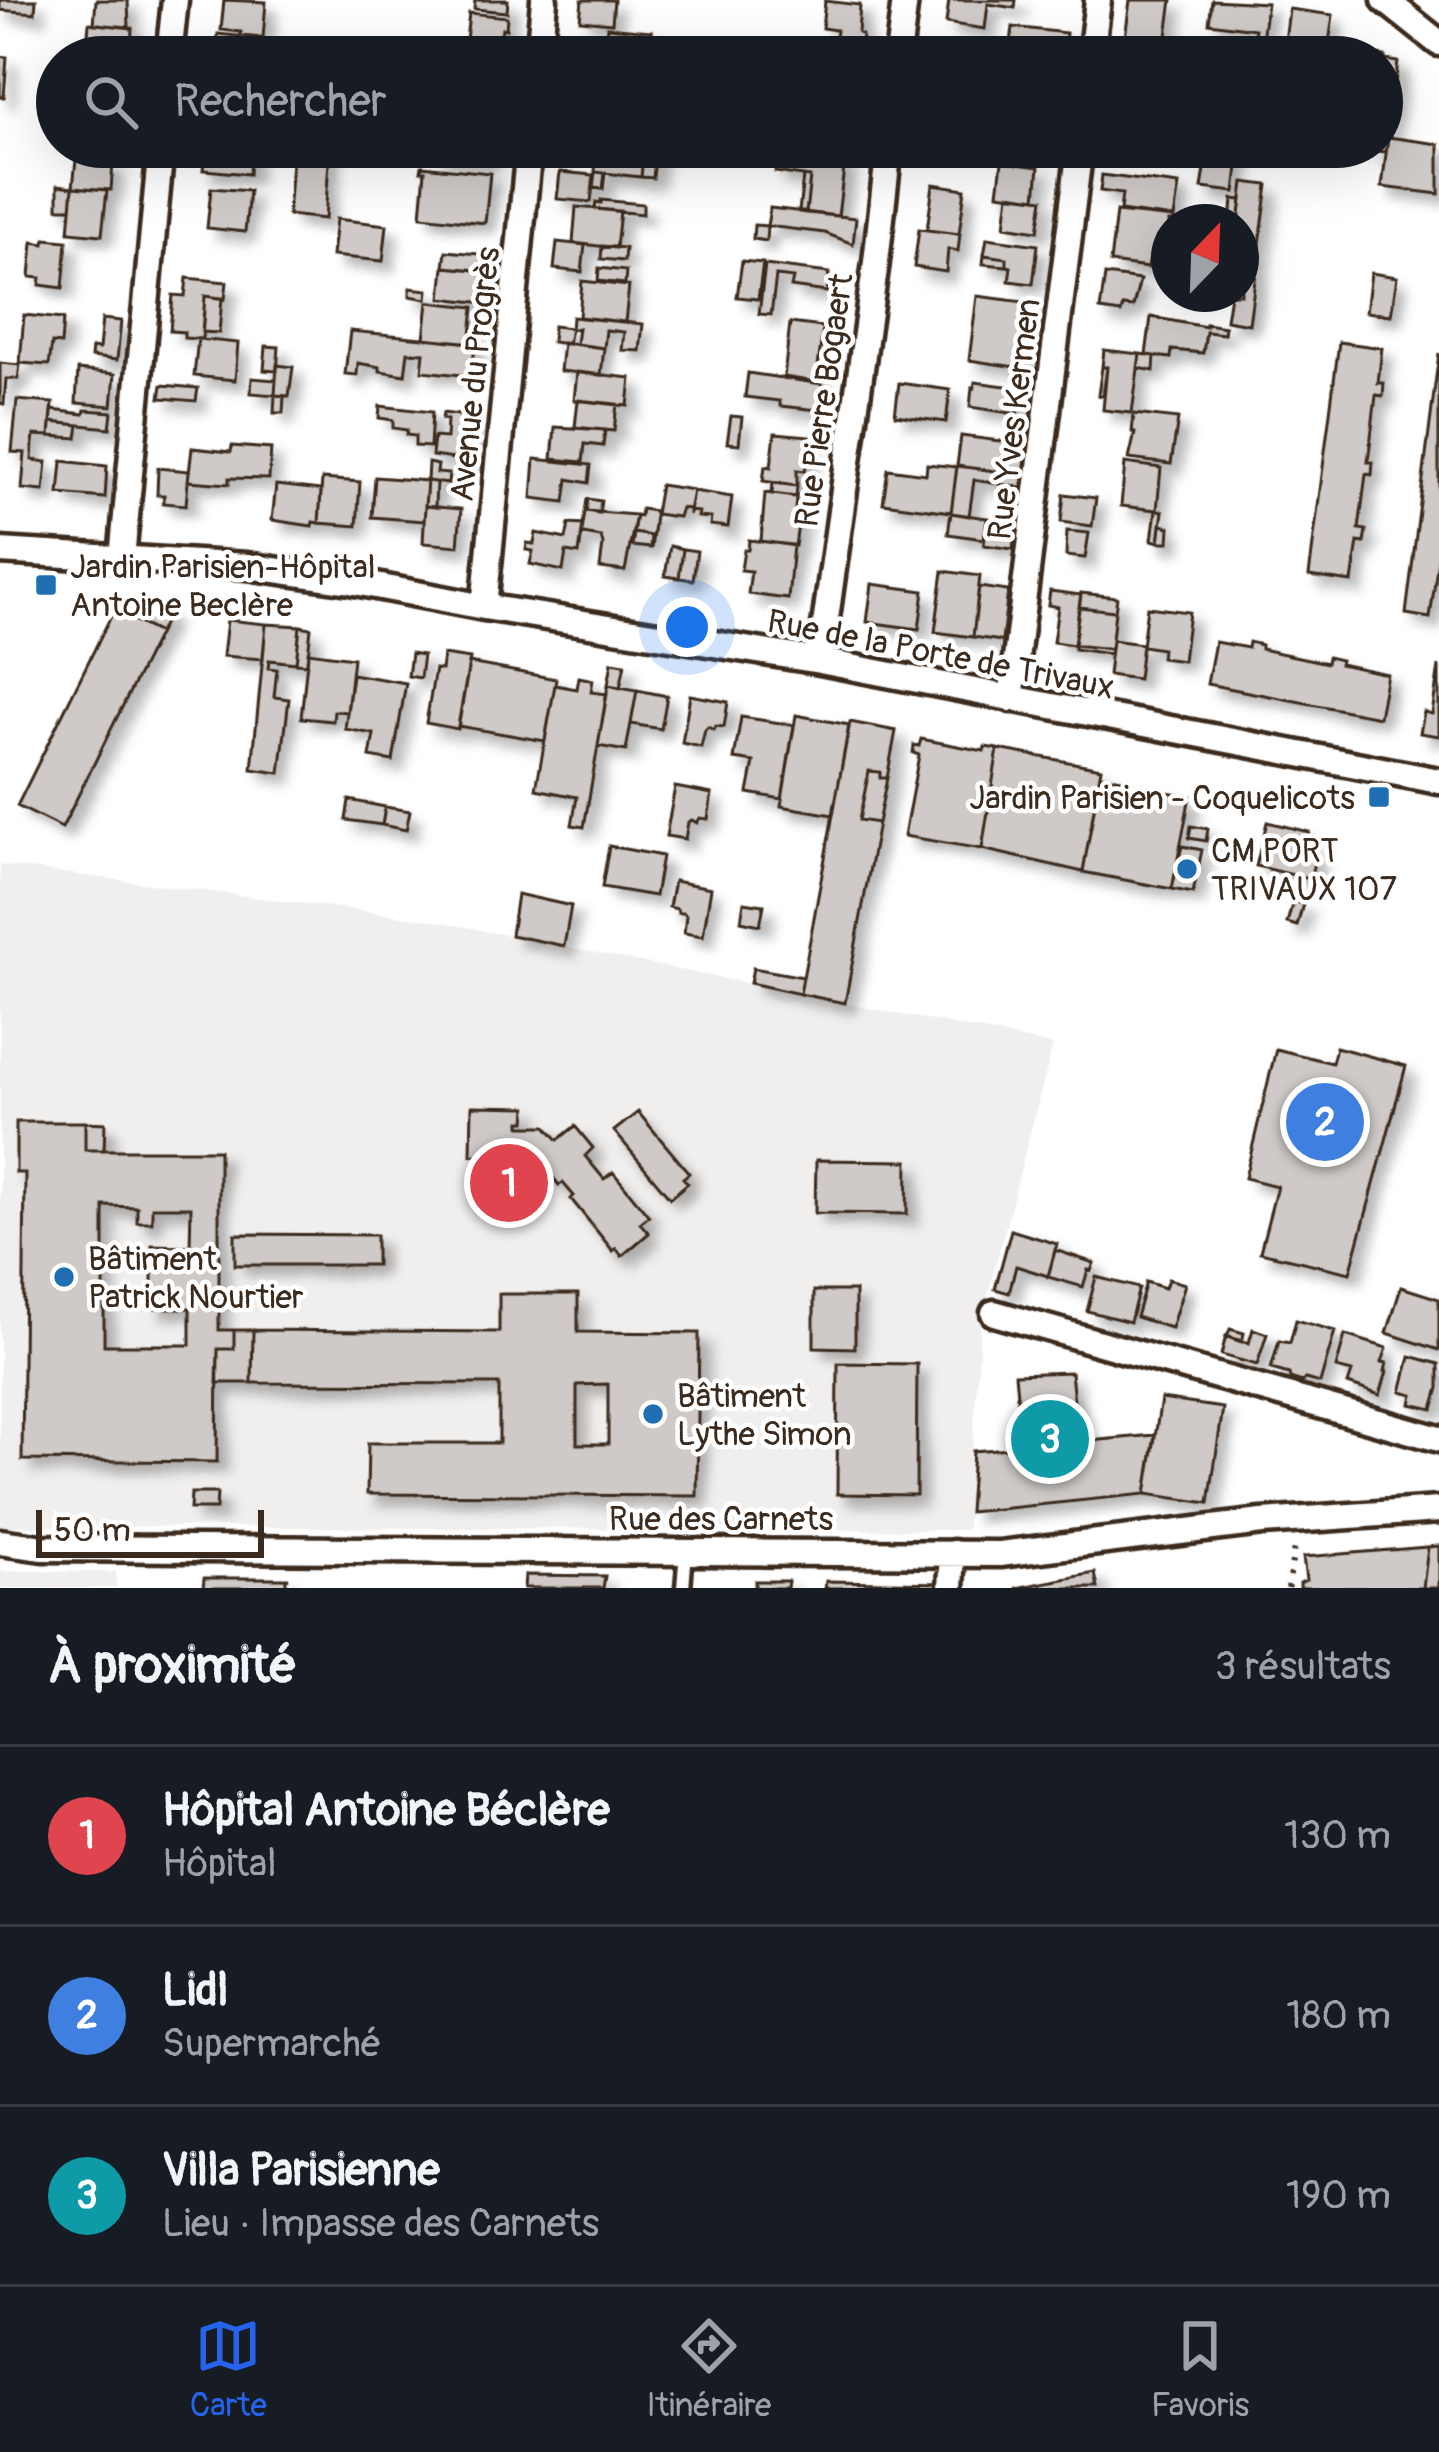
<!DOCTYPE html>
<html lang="fr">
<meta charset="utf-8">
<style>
body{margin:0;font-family:Pangolin,sans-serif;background:#20242c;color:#f1f3f6}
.compass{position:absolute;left:1151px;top:204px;width:108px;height:108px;border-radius:50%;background:#171b24;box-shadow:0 12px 48px #0002;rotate:23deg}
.scale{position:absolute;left:36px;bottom:30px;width:228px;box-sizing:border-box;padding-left:12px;border:6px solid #3b2a1e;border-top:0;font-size:33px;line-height:42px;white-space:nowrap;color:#3b2a1e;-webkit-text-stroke:9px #fff;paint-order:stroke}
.you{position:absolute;left:687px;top:627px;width:42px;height:42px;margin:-30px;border:9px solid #fff;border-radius:50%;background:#1a73e8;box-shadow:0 0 0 18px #1a73e833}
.badge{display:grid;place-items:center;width:78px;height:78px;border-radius:50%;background:#2563eb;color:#fff;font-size:39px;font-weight:700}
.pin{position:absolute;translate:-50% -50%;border:6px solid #fff;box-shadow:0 3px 12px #0006}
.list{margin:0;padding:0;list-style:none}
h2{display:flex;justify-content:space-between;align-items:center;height:156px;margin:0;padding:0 48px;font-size:51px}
h2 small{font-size:39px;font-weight:400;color:#9ea1a6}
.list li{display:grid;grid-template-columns:78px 1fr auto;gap:36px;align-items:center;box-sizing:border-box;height:180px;padding:0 48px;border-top:3px solid #363941}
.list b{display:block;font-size:45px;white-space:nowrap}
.list p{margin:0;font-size:39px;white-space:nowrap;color:#9ea1a6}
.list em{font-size:39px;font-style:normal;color:#9ea1a6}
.icon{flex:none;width:66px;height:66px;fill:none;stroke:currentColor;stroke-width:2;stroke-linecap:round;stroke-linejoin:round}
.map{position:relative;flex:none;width:1439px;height:1588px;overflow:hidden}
.search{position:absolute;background:#171b24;box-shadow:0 12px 48px #0002;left:36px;right:36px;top:36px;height:132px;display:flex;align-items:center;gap:30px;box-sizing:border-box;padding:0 42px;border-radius:66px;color:#9ea1a6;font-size:45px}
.sheet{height:696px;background:#171b24}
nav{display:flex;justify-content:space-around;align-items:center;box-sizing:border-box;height:168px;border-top:3px solid #363941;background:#171b24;font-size:33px;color:#9ea1a6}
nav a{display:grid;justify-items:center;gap:6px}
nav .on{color:#2563eb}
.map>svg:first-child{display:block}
.built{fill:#f1efee}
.building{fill:#cfcac7;stroke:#3b2a1e;stroke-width:3;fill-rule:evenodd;filter:url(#shadow)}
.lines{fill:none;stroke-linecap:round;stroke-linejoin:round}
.service-casing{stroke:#3b2a1e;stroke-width:21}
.minor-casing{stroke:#3b2a1e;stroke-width:33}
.path{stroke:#3b2a1e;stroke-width:6;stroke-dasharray:3 9;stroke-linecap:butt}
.service{stroke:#fff;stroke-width:12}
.minor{stroke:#fff;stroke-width:24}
.poi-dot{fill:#1f6fb2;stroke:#fff;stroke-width:4.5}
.labels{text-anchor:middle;stroke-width:9;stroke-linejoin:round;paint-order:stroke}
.street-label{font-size:33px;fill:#3b2a1e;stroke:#fff}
.poi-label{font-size:33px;fill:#3b2a1e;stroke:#fff;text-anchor:start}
</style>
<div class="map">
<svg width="1439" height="1588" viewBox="0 0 1439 1588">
<defs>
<filter id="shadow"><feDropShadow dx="10" dy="10" stdDeviation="6" flood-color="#0004"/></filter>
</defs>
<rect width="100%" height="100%" fill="#fff"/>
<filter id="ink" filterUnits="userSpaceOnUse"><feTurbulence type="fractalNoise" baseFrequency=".00833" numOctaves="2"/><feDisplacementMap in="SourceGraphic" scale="24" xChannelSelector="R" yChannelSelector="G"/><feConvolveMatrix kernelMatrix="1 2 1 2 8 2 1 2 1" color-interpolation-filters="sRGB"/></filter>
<g filter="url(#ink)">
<!-- built -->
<path class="built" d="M0 865 426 919 1053 1045 981 1321 967 1530 0 1526Z
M0 1571 116 1572V1588H0Z"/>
<!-- building -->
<path class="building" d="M0 0H36L35 13 0 10Z
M96 0H128L129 27 94 24Z
M224 0 266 2 263 38 241 36V32L221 30Z
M475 0H508L507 12 474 9Z
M582 0H614L612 23 580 20Z
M949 0H1016L1015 8 988 4 985 29 946 23Z
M1130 0H1172L1164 57 1142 55V48L1124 46Z
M1212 0 1267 3 1262 39 1254 38 1255 29 1209 23Z
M825 1 860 5 858 33 862 35 859 57H833L836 30 822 28Z
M1289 9 1333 15 1327 57H1283Z
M469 13 507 17 506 29 502 28 501 34H505L503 53 465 49Z
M89 23 132 28 131 48H126L125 57H86Z
M607 27 652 31 650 50H641L640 57H599L600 45 604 46Z
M1013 27 1066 33 1063 57H1009Z
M218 34 264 39 262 57H222L223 46 217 45Z
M301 42 325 44 324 57H300Z
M449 47 503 53V57H449Z
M383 50 449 57H452H382Z
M1340 50 1385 56V60L1398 62 1386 152 1368 150 1369 147H1382V57H1339Z
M0 56 7 57 4 97H0Z
M1388 137 1439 144V194L1382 187Z
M209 147H251L249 174 203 170 205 155 208 156Z
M293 147H330L325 219 288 215Z
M436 147 489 148 488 162 435 157Z
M597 147H644L641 177 595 172Z
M644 147H656L653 178 641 177Z
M1208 147 1240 149 1235 192 1202 188 1205 169 1199 168 1200 158 1206 159Z
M777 151 845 160 838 216 806 213 810 177 775 172Z
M76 160 113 163 111 190 73 187Z
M1002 162 1039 167 1036 198 998 193Z
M422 166 490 173 485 223 421 216 425 171H421Z
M560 172 594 175 591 202 557 199Z
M595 172 605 173 603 189 593 188Z
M1102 175 1179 185 1174 218 1120 211 1122 194 1100 191Z
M803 176 810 177 806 213 799 212Z
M1244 182 1268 185 1249 324 1226 320 1230 294H1241V222H1239Z
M933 184 965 189 959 234 927 230Z
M58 185 73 187 71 208H58Z
M73 187 107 190 102 235 69 232Z
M211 188 249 191 245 232 207 228Z
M1009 194 1043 199 1038 231 1005 226Z
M1233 199 1242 200 1239 222H1231Z
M601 200 643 204V214L595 209 596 202 601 203Z
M576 207 620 211 616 248 573 243Z
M770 208 856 218 853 244 825 233 767 226Z
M1116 212 1174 218V222H1169V238L1157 237 1155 252 1151 251 1148 268 1110 263Z
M336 219 387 225 383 261 332 256Z
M754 225 767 226 766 241 753 239Z
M919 229 960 234 958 251 948 249 946 272 914 267Z
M987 238 1038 245 1033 284 1009 281 1011 267 1007 266V258L984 255Z
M45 239 67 241 63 288 40 285 41 278 30 277 33 242 44 244Z
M557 242 585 245 582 272 554 269Z
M602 246 625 248 624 261 601 259Z
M446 251 491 255 490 271 444 267Z
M984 255 1007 258V266L983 264Z
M742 261 763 263 758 299 737 297Z
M765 265 829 273 827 292 791 287 793 278 776 276 771 315 759 314Z
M444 267 485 271 486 275 489 276 486 303 441 298Z
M599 268 626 271 625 284 598 281Z
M1371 273 1397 277 1391 315 1366 312Z
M1105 275 1140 280 1133 307 1123 306 1121 313 1100 310Z
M187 278 227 282 225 299 205 296 202 339 184 338V332L170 331 173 295 185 296Z
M582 281 629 286 625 322 579 317Z
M410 288 428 290 427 299 410 296Z
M205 296 222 298 219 333 202 332Z
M977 296 1032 303 1022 368 969 360Z
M428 302 474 307 470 343 424 338Z
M24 315 63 319 61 344 52 343 49 365 20 363Z
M572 317 643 324 640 351 622 350 624 332 606 330 604 348 576 344 578 328 571 330Z
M1151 317 1206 327V324L1225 327 1224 334 1206 332 1203 353 1172 350 1171 358 1146 355Z
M102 319 121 321 117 360 91 357 92 348 99 349Z
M790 323 823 327 816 382 784 377Z
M553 326 571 328 568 344 552 342Z
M350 331 475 343 472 376 422 371 424 353 408 352 405 375 380 371V367L358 363 357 375 345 374Z
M198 339 238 343 235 380 194 376Z
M1339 342 1382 348 1378 383H1384L1383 396 1376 395 1368 462H1373L1372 475 1366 474 1359 529 1366 530 1364 543 1358 542 1352 582 1309 576Z
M563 343 604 348 601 375 560 371Z
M266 346 279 347 277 371 264 370Z
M1104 350 1140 354 1132 413 1103 410 1107 367H1102Z
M1439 353V553L1430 618 1406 614Z
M1140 354 1155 356 1154 371 1138 368Z
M0 363 20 365 18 379H6L4 404 0 403Z
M277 365 293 367 289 396 275 395Z
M1102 367H1107L1103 396 1098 395Z
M78 370 115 374 112 406 76 403Z
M577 372 631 378 628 406 574 400Z
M748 373 822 384 819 410 780 406V401L745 397Z
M252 378 276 380 275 395 251 393Z
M975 382 1021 388 1017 414 970 407 972 387 974 388Z
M899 383 950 390 946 422 895 415Z
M162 385 198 388 196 401 160 398Z
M275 395 284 396 283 413H274Z
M17 400 53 403 50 436 34 435 33 443 32 460 47 462 44 491 22 489 25 453 12 452Z
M578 400 617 404 614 431 575 427Z
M380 406 432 412 430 447 415 446V436L406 435 407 430 393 428V420L379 418Z
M52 410 84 414 85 410 112 412 110 428 51 422Z
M443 413 474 417 469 461 432 456 434 437 446 438 447 420 442 419Z
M1134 414 1178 419 1171 464 1129 459 1135 433 1132 432Z
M731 416 742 417 739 444 727 443Z
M51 422 79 425 77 438 50 436Z
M555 427 605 430 603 446 585 444 583 462 552 459Z
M775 433 810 436 805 471 797 470V486L763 481 765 466 771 467Z
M961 436 1031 445 1026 475 957 466Z
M232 446 271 449 269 479 229 478V484L188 481 192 448 231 452Z
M535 459 591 465 589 483 568 479 565 502 532 498Z
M62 461 107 466 105 498 59 494Z
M428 463 438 465 437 473 449 474 448 484 427 481Z
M1125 463 1161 468 1157 510 1121 506Z
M927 464 957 467 951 512 883 503 888 469 926 474Z
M957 466 1026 475 1024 488 974 480 969 516 951 513Z
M158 468 189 471 186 505 163 503 164 495H157Z
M375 477 427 481 424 521 372 517Z
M322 479 360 482 357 526 319 523Z
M427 481 436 482 435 507 425 506Z
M773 483 797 486 796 497 772 494Z
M276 485 321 490 319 523 313 522 312 526 272 520Z
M660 485 693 490 689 515V509L681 508 678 517 655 514Z
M693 491 732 497 728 527 710 525 711 518 698 517 699 512 689 511Z
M765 493 796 497 795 510H800L795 546 761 541Z
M1064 494 1096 498 1092 526 1061 522Z
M587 499 586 511 636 515 625 571 600 568 603 544 601 537 583 534 581 538Z
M588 499 601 501 599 513 586 511Z
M425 506 461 509 458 546 423 543Z
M656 507 651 549V536L634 533 631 546 636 515 640 516 641 509 655 511Z
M1156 510 1163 511 1159 542 1152 540Z
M951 513 987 518 984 539 948 534Z
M987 518 1016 522 1013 549 984 545Z
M569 524 583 525 579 554 566 552 563 571 530 564 533 551 526 550 527 543 534 544 536 533 566 539Z
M1161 525 1170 527 1169 542H1159Z
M1067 531 1089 533 1085 558 1066 556Z
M634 533 651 536 650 548 632 546Z
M749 540 793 545 788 599 748 594 751 571 741 570 744 550H748Z
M670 546 683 549 679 578 665 576Z
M683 549 697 551 693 580 679 578Z
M943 571 980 576 973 637 935 632Z
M872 584 924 591 919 629 867 622Z
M979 587 1008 591 1002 641 973 637Z
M1050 591 1081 595 1074 645 1053 642 1058 607 1048 605Z
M1081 593 1117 597 1115 611 1079 607Z
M148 604 168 614 159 633 139 623Z
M1079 607 1115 611 1111 649 1074 645Z
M1147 607 1189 612 1183 661 1161 658 1162 649 1142 646Z
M114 610 159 633 62 828 17 806Z
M227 620 266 624 263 659 223 656Z
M266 624 300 626 296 663 269 660 268 668 277 669 274 697 289 699 280 773 252 769Z
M300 626 311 628 307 664 296 663Z
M1112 640 1142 644 1138 679 1108 675Z
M1215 642 1248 648 1249 642 1261 645V649L1327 663 1328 657 1341 660 1340 664 1387 674 1379 717 1207 684Z
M1074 645 1111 649 1110 654 1074 649Z
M308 652 353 658 347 712 334 711 333 721 301 718Z
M411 653 423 655 420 678 408 676Z
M443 655 470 659 458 729 426 723 435 669 441 670Z
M612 662 625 664 620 688 608 685Z
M469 663 556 679 545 741 458 726Z
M1439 666V736L1420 733 1424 712 1432 714Z
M352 674 406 683 393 761 370 757 374 734 345 729Z
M579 677 593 680 591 692 607 694 584 827 572 825 577 797 536 789 555 685 577 689Z
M608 685 637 690 626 751 598 746Z
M637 690 667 696 661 729 631 724Z
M690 695 728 702 724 727 716 726 714 730 708 727 705 730 701 747 682 743Z
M796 715 849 725 833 815 781 806Z
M741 717 794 725 782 799 748 793 754 762 734 759Z
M850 722 896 731 887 778H880V772L869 771 859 820 878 823 845 1003 800 994Z
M921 739 984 751 985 747 998 749 982 849 904 836 919 755 913 753 914 745 919 746Z
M998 749 1101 768 1083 872 982 849Z
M869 771 880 772V778H887L878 823 859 820Z
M1100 775 1127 780 1126 785 1190 796 1172 889 1083 872Z
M675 787 712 794 708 819 700 818 697 823 692 820 688 822 685 839 666 836Z
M349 800 385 807 382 825 346 820Z
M385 807 410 811 406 830 382 825Z
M1267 822 1309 832 1305 851 1316 854 1310 879 1256 866Z
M1191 826 1208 829 1206 841 1189 838Z
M609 846 662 856 655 896 602 887Z
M1182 846 1202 850 1193 893 1172 889Z
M674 881 711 888 703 936 684 933 686 916 684 913H678L677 909 669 907Z
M517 894 571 906 564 946 511 935Z
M1293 901 1303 904 1297 926 1287 923Z
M744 902 764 905 760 925 741 921Z
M753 968 803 977 800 994 750 983Z
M1336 1047 1406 1066 1350 1273 1260 1252 1277 1186 1245 1178 1276 1049 1332 1063Z
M472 1106 527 1107 526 1121H521V1126H546L558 1140 575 1126 593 1148 585 1156 604 1179 613 1172 649 1216 640 1223 649 1233 622 1256 616 1248 613 1251 571 1199 574 1196 563 1183 559 1185 537 1158 542 1153 536 1146H513L501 1156 471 1155Z
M638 1112 689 1173 683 1178 688 1183 670 1198 614 1131Z
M16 1122H85V1150H219V1330H234V1349H218L217 1462 22 1460 25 1173H16ZM104 1206 137 1207V1222H152V1207H191L190 1246 152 1245V1308H190V1345H104Z
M85 1122 105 1123 104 1150H85Z
M816 1160 908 1161 907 1214 815 1213Z
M1011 1230 1057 1244 1048 1276 1016 1266 1009 1293 995 1289Z
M235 1234 376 1235V1265H235Z
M1055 1250 1094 1263 1091 1271 1088 1270 1083 1287 1048 1277Z
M1096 1277 1139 1288 1130 1322 1087 1311Z
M1168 1279 1185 1284 1171 1328 1136 1317 1146 1282 1165 1288Z
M1401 1287 1439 1299V1350L1387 1333Z
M814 1291H855V1348L814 1347Z
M499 1294H578V1332L699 1333 697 1496 367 1494 368 1443H499V1384L252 1383 253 1330 499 1332ZM608 1384V1444H577V1385Z
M1296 1320 1335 1331 1320 1383 1305 1379 1302 1382 1290 1378 1289 1374 1271 1369 1279 1341 1290 1343Z
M1230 1329 1244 1333 1242 1342 1227 1337Z
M1253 1329 1267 1334 1257 1365 1221 1355 1226 1336 1249 1343Z
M234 1330H253L252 1383H217L218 1349H234Z
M1345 1335 1387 1348 1382 1362 1387 1363 1385 1371H1387L1380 1395 1348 1384 1352 1372 1336 1368Z
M1410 1356 1439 1364V1388L1433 1409 1411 1404 1413 1395 1401 1392Z
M838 1363 917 1364 916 1495 837 1494Z
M1071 1372 1078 1442 1155 1435 1146 1494 969 1512 973 1451 1022 1447 1015 1374Z
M1161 1399 1223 1408 1209 1503 1146 1494Z
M191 1493H217L216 1509H190Z
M1439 1546V1588H1423L1428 1547Z
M1428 1547 1423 1588H1300V1583L1306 1580 1303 1557Z
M1095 1573 1098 1588H1016Z
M525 1575 605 1576 603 1588H524Z
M204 1578H289L286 1579V1588H203Z
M755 1581H788L787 1588H755Z
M826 1581 946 1583 945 1588H825Z"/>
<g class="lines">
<!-- service casing -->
<g class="service-casing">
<path id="service" d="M683 1588 686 1551"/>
</g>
<!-- minor casing -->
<g class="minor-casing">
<path id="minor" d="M1385 0 1439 43
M169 57 175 0
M539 57 544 0
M898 57 905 0
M1091 57 1098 0
M0 551 247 566 350 581 484 607 820 661 1439 781
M122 558 161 147
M484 607 529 147
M820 661 876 262 889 147
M1011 699 1080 147
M994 1313 1439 1439
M0 1542 43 1548 1000 1554 1262 1522 1439 1510
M951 1588 953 1553"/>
</g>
<!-- path -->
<path class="path" d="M1288 1588 1294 1547"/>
<!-- service -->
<use href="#service" class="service"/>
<!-- minor -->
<use href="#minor" class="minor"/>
</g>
</g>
<!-- markers -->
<g class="poi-dot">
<rect x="34" y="573" width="24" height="24" rx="6"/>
<rect x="1367" y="785" width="24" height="24" rx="6"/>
<circle cx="1187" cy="869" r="12"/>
<circle cx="64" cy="1277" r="12"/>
<circle cx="653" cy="1414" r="12"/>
</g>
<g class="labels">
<!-- street labels -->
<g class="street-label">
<text transform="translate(474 374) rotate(-84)" y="12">Avenue du Progrès</text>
<text transform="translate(823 400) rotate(-82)" y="12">Rue Pierre Bogaert</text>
<text transform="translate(1013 419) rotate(-83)" y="12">Rue Yves Kermen</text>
<text transform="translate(941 653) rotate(11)" y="12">Rue de la Porte de Trivaux</text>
<text x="721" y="1530">Rue des Carnets</text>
</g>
<!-- poi labels -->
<g class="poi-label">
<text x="70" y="578">Jardin Parisien-Hôpital<tspan x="70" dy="38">Antoine Beclère</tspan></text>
<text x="1355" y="809" text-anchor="end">Jardin Parisien - Coquelicots</text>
<text x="1211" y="862">CM PORT<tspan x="1211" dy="38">TRIVAUX 107</tspan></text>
<text x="88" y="1270">Bâtiment<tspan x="88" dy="38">Patrick Nourtier</tspan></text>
<text x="677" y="1407">Bâtiment<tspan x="677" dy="38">Lythe Simon</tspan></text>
</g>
</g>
</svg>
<svg class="compass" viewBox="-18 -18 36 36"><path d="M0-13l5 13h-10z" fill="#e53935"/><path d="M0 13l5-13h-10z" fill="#9ea1a6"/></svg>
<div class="scale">50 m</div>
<div class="you"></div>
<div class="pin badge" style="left:509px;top:1183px;background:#e0444e">1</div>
<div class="pin badge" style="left:1325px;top:1122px;background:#3f7fe0">2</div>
<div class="pin badge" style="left:1050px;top:1439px;background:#0f9aa8">3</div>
<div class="search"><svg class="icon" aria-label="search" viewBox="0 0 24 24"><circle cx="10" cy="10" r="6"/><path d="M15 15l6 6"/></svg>Rechercher</div>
</div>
<section class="sheet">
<h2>À proximité<small>3 résultats</small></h2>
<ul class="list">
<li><span class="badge" style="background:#e0444e">1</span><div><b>Hôpital Antoine Béclère</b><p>Hôpital</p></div><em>130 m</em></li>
<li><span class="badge" style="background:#3f7fe0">2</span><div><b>Lidl</b><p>Supermarché</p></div><em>180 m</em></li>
<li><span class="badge" style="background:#0f9aa8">3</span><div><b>Villa Parisienne</b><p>Lieu · Impasse des Carnets</p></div><em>190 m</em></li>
</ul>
</section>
<nav>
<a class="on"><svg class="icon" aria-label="map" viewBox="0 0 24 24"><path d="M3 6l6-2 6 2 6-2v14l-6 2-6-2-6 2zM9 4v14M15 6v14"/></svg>Carte</a>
<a><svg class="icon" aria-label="directions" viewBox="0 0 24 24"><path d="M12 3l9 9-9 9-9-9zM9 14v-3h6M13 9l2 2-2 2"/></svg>Itinéraire</a>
<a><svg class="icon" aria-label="saved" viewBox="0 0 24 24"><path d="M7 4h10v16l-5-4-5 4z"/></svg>Favoris</a>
</nav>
